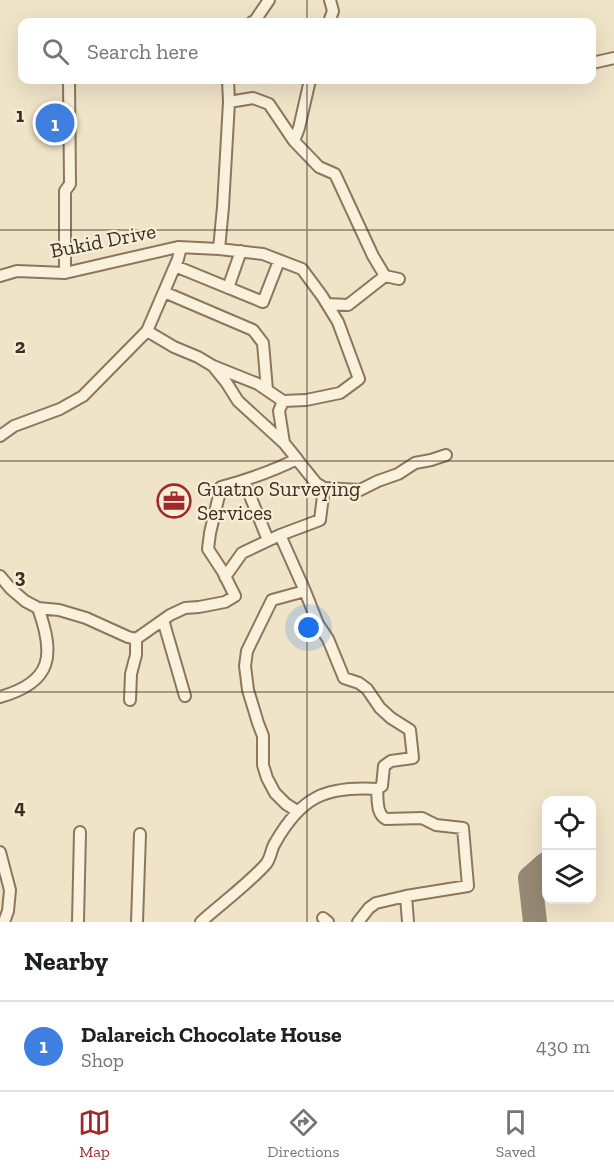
<!DOCTYPE html>
<style>
body{margin:0;font-family:"Zilla Slab",serif;background:#f6f6f6;color:#202124}
.controls{position:absolute;right:18px;bottom:18px;display:grid;overflow:hidden;border-radius:12px;box-shadow:0 6px 24px #0002}
.controls button{width:54px;height:54px;display:grid;place-items:center;padding:0;border:0;border-bottom:2px solid #e0e0e0;background:#fff;color:#202124;font:30px sans-serif}
.you{position:absolute;left:309px;top:628px;width:21px;height:21px;margin:-15px;border:4px solid #fff;border-radius:50%;background:#1a73e8;box-shadow:0 0 0 9px #1a73e833}
.badge{display:grid;place-items:center;width:39px;height:39px;border-radius:50%;background:#9e2a2b;color:#fff;font-size:20px;font-weight:700}
.pin{position:absolute;translate:-50% -50%;border:3px solid #fff;box-shadow:0 2px 6px #0006}
.list{margin:0;padding:0;list-style:none}
h2{display:flex;justify-content:space-between;align-items:center;height:78px;margin:0;padding:0 24px;font-size:26px}
h2 small{font-size:20px;font-weight:400;color:#757577}
.list li{display:grid;grid-template-columns:39px 1fr auto;gap:18px;align-items:center;box-sizing:border-box;height:90px;padding:0 24px;border-top:2px solid #e0e0e0}
.list b{display:block;font-size:22px;white-space:nowrap}
.list p{margin:0;font-size:20px;white-space:nowrap;color:#757577}
.list em{font-size:20px;font-style:normal;color:#757577}
.icon{flex:none;width:33px;height:33px;fill:none;stroke:currentColor;stroke-width:2;stroke-linecap:round;stroke-linejoin:round}
.map{position:relative;flex:none;width:614px;height:922px;overflow:hidden}
.search{position:absolute;background:#fff;box-shadow:0 6px 24px #0002;left:18px;right:18px;top:18px;height:66px;display:flex;align-items:center;gap:15px;box-sizing:border-box;padding:0 21px;border-radius:12px;color:#757577;font-size:22px}
.sheet{height:168px;background:#fff}
nav{display:flex;justify-content:space-around;align-items:center;box-sizing:border-box;height:84px;border-top:2px solid #e0e0e0;background:#fff;font-size:16px;color:#757577}
nav a{display:grid;justify-items:center;gap:3px}
nav .on{color:#9e2a2b}
.map>svg:first-child{display:block}
.lines{fill:none;stroke-linecap:round;stroke-linejoin:round}
.taxiway{stroke:#968974;stroke-width:24}
.minor-casing{stroke:#8d765c;stroke-width:14}
.minor{stroke:#faf1dc;stroke-width:10}
.grid{fill:none;stroke:#3d2e20;stroke-width:1.5;stroke-opacity:0.55}
.labels{text-anchor:middle;stroke-width:4.5;stroke-linejoin:round;paint-order:stroke}
.street-label{font-size:21px;fill:#3d2e20;stroke:#f7eed8}
.poi-label{font-size:21px;fill:#3d2e20;stroke:#f7eed8;text-anchor:start}
.grid-label{font-size:20px;text-anchor:middle;font-weight:bold;fill:#3d2e20;stroke:#f7eed8;stroke-width:4.5;stroke-linejoin:round;paint-order:stroke}
</style>
<div class="map">
<svg width="614" height="922" viewBox="0 0 614 922">
<rect width="100%" height="100%" fill="#f0e4c8"/>
<g class="lines">
<!-- taxiway -->
<path class="taxiway" d="M535 922 530 878 546 864"/>
<!-- minor casing -->
<g class="minor-casing">
<path id="minor" d="M252 22H254L269 0
M329 22 333 11 330 0
M592 61V63L614 58
M310 80 299 128 294 141 319 167 335 174 373 256 385 276 399 279
M229 102 253 98 269 104 294 141
M219 249 223 207 229 102 228 80
M175 266 263 302 279 261
M65 273V191L70 184 69 80
M0 276 17 271 65 273 178 247 219 249 263 254 302 269 322 296 338 322 359 379 340 393 306 400 283 401 258 384 213 366
M228 288 241 251
M164 292 253 330 263 343 267 390
M327 304 348 305 385 276
M283 401 279 411 284 443
M0 436 14 426 60 409 83 396 147 331 178 259 180 251 178 247
M295 457 316 483 324 488 360 490 378 481 398 474 415 463 431 460 446 455
M244 481 268 540
M280 535 320 520 324 488
M0 576 11 589 25 601 38 608 59 610 86 618 128 637 136 639V655L131 674 130 700
M225 577 242 553 280 535 305 591 318 624 328 639 344 678 359 683 367 689 380 708 391 718 410 730 413 758 391 761 384 766 382 786 377 789C378 799 376 814 386 819L422 818 436 825 463 828 468 886 406 896 376 903 369 908 358 922
M163 620 185 696
M136 639 170 615 185 608 199 607 225 602 235 596 223 572 208 549 210 533 221 487C247 480 273 471 297 459L284 443 238 401 226 382 213 366 198 357 174 347 147 331
M0 697C53 682 55 655 38 608
M297 811 286 804 275 793 267 778 263 765V736L258 723 248 690 245 666 247 651 272 600 305 591
M0 852 10 890 8 911 4 922
M406 896 408 922
M323 918 328 922
M78 922 80 832
M137 922 140 834
M201 922C222 903 247 885 266 864 271 858 271 849 275 843 301 797 325 786 377 789"/>
</g>
<!-- minor -->
<use href="#minor" class="minor"/>
</g>
<!-- grid -->
<path class="grid" d="M307 0V22M307 80V922M0 230H614M0 461H614M0 692H614"/>
<!-- icons -->
<defs>
<g id="office-ring" transform="scale(1.725)"><circle r="9.5" fill="#f7eed8" stroke="#9e2a2b" stroke-width="1.5"/><path d="M-6-3h4V-5.5h4V-3h4V5H-6ZM-1-4.5V-3h2v-1.5ZM-6 0V1H6V0Z" fill="#9e2a2b"/></g>
</defs>
<g fill-rule="evenodd">
<use href="#office-ring" x="174" y="501"/>
</g>
<g class="labels">
<!-- street labels -->
<g class="street-label">
<text transform="translate(103 241) rotate(-11)" y="7">Bukid Drive</text>
</g>
<!-- poi labels -->
<g class="poi-label">
<text x="197" y="496">Guatno Surveying<tspan x="197" dy="24">Services</tspan></text>
</g>
</g>
<g class="grid-label">
<text x="20" y="122">1</text>
<text x="20" y="353">2</text>
<text x="20" y="583">3</text>
<text x="20" y="814">4</text>
</g>
</svg>
<div class="controls">
<button><svg class="icon" aria-label="locate" viewBox="0 0 24 24"><circle cx="12" cy="12" r="6"/><path d="M12 2v4M12 18v4M2 12h4M18 12h4"/></svg></button>
<button><svg class="icon" aria-label="layers" viewBox="0 0 24 24"><path d="M12 4l9 5-9 5-9-5zM3 14l9 5 9-5"/></svg></button>
</div>
<div class="you"></div>
<div class="pin badge" style="left:55px;top:123px;background:#3f7fe0">1</div>
<div class="search"><svg class="icon" aria-label="search" viewBox="0 0 24 24"><circle cx="10" cy="10" r="6"/><path d="M15 15l6 6"/></svg>Search here</div>
</div>
<section class="sheet">
<h2>Nearby<small></small></h2>
<ul class="list">
<li><span class="badge" style="background:#3f7fe0">1</span><div><b>Dalareich Chocolate House</b><p>Shop</p></div><em>430 m</em></li>
</ul>
</section>
<nav>
<a class="on"><svg class="icon" aria-label="map" viewBox="0 0 24 24"><path d="M3 6l6-2 6 2 6-2v14l-6 2-6-2-6 2zM9 4v14M15 6v14"/></svg>Map</a>
<a><svg class="icon" aria-label="directions" viewBox="0 0 24 24"><path d="M12 3l9 9-9 9-9-9zM9 14v-3h6M13 9l2 2-2 2"/></svg>Directions</a>
<a><svg class="icon" aria-label="saved" viewBox="0 0 24 24"><path d="M7 4h10v16l-5-4-5 4z"/></svg>Saved</a>
</nav>
